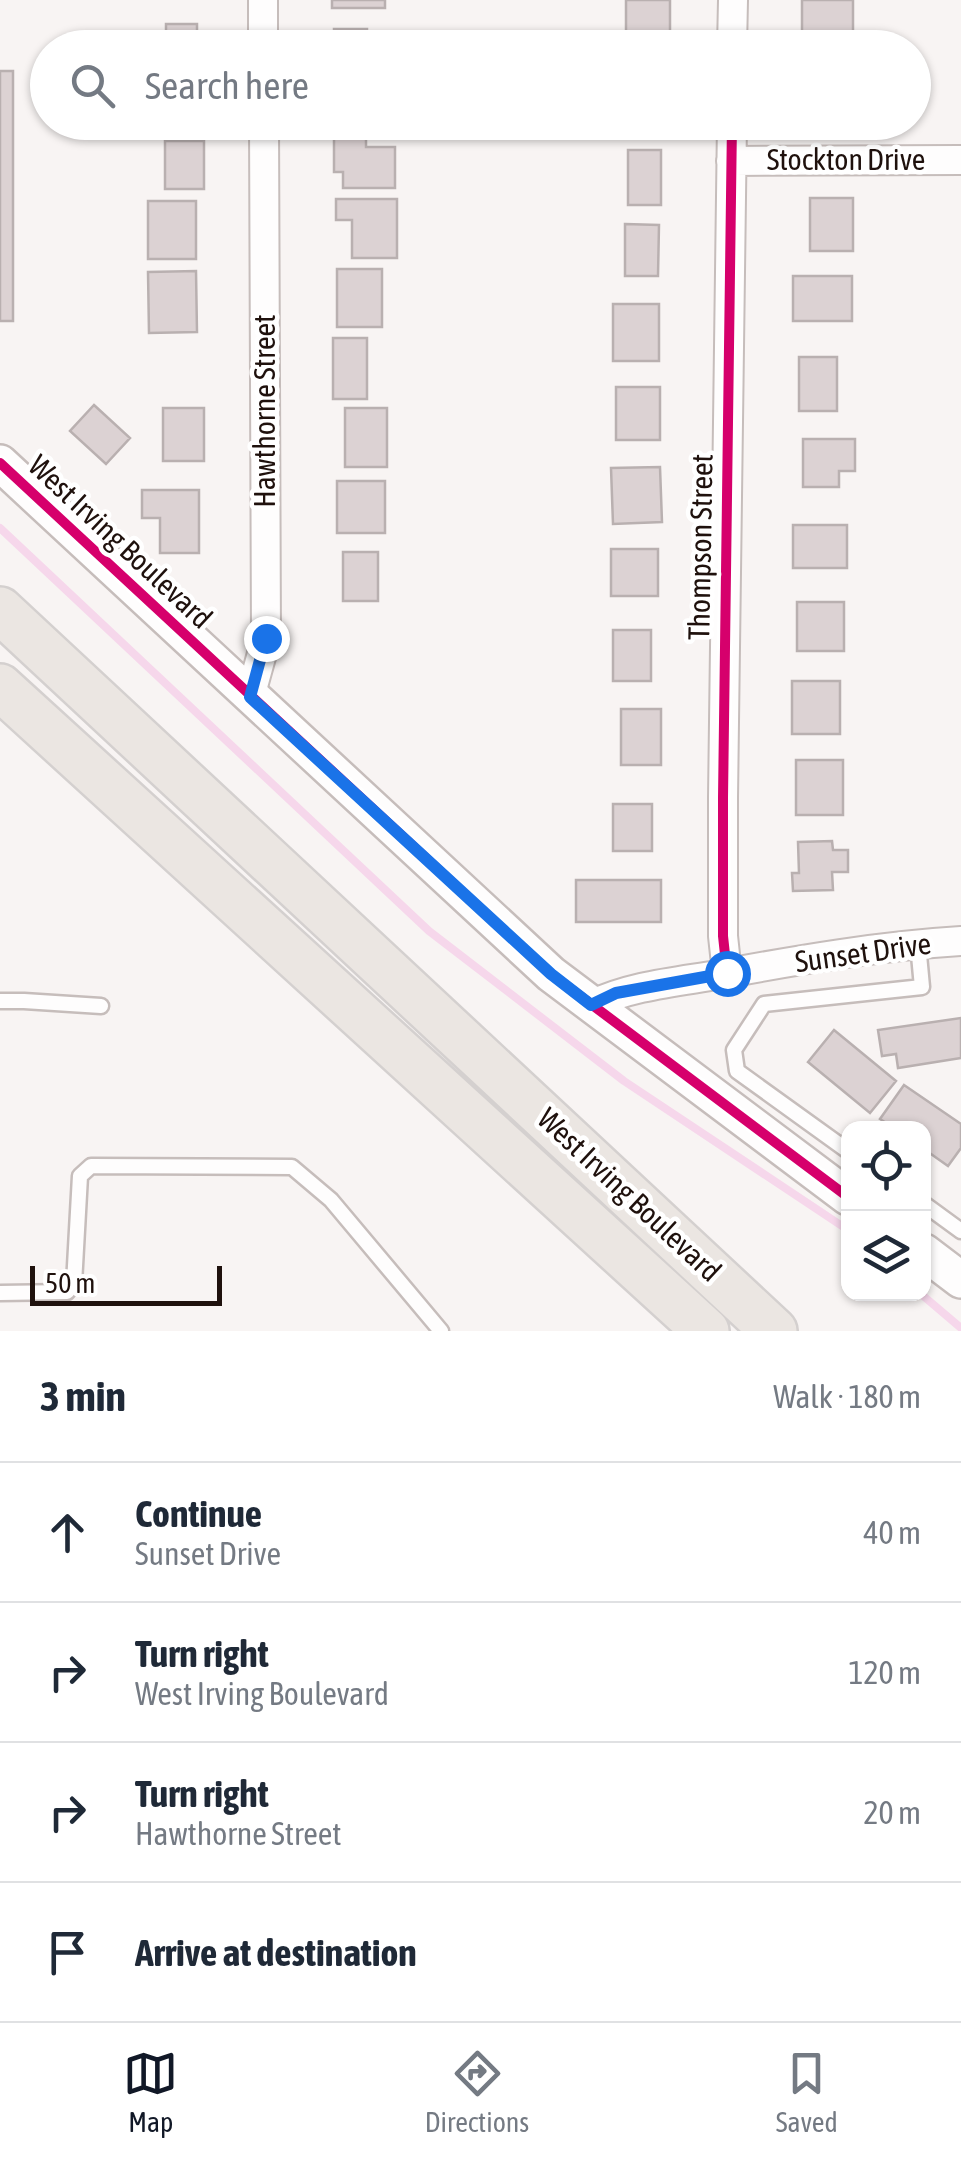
<!DOCTYPE html>
<meta charset="utf-8">
<style>
body{margin:0;font-family:"Asap Condensed",sans-serif;background:#f6f6f7;color:#1f2937}
.controls{position:absolute;right:30px;bottom:30px;display:grid;overflow:hidden;border-radius:20px;box-shadow:0 2px 8px #0004}
.controls button{width:90px;height:90px;display:grid;place-items:center;padding:0;border:0;border-bottom:2px solid #e0e1e3;background:#fff;color:#1f2937;font:50px sans-serif}
.scale{position:absolute;left:30px;bottom:25px;width:192px;box-sizing:border-box;padding-left:10px;border:5px solid #1f110d;border-top:0;font-size:28px;line-height:35px;white-space:nowrap;color:#1f110d;-webkit-text-stroke:8px #fff;paint-order:stroke}
.stop{position:absolute;width:30px;height:30px;margin:-22px;border:8px solid #1a73e8;border-radius:50%;background:#fff}
.stop.end{background:#1a73e8;border-color:#fff;box-shadow:0 2px 10px #0008}
.list{margin:0;padding:0;list-style:none}
h2{display:flex;justify-content:space-between;align-items:center;height:130px;margin:0;padding:0 40px;font-size:42px}
h2 small{font-size:32px;font-weight:400;color:#747a83}
.list li{display:grid;grid-template-columns:65px 1fr auto;gap:30px;align-items:center;box-sizing:border-box;height:140px;padding:0 40px;border-top:2px solid #e0e1e3}
.list b{display:block;font-size:38px;white-space:nowrap}
.list p{margin:0;font-size:32px;white-space:nowrap;color:#747a83}
.list em{font-size:32px;font-style:normal;color:#747a83}
.icon{flex:none;width:55px;height:55px;fill:none;stroke:currentColor;stroke-width:2;stroke-linecap:round;stroke-linejoin:round}
.map{position:relative;flex:none;width:961px;height:1331px;overflow:hidden}
.search{position:absolute;background:#fff;box-shadow:0 2px 8px #0004;left:30px;right:30px;top:30px;height:110px;display:flex;align-items:center;gap:25px;box-sizing:border-box;padding:0 35px;border-radius:55px;color:#747a83;font-size:38px}
.sheet{height:690px;background:#fff}
nav{display:flex;justify-content:space-around;align-items:center;box-sizing:border-box;height:140px;border-top:2px solid #e0e1e3;background:#fff;font-size:28px;color:#747a83}
nav a{display:grid;justify-items:center;gap:5px}
nav .on{color:#111827}
.map>svg:first-child{display:block}
.lines{fill:none;stroke-linecap:round;stroke-linejoin:round}
.stream{stroke:#f6d7eb;stroke-width:8}
.building{fill:#dcd2d3;stroke:#b9b0b0;stroke-width:2.5}
.service-casing{stroke:#c6bdbb;stroke-width:19}
.minor-casing{stroke:#c6bdbb;stroke-width:32}
.tertiary-casing{stroke:#c6bdbb;stroke-width:40}
.primary-casing{stroke:#d4d0cf;stroke-width:50}
.service{stroke:#fefdfd;stroke-width:14}
.minor{stroke:#fefdfd;stroke-width:28}
.tertiary{stroke:#fefdfd;stroke-width:35}
.primary{stroke:#ebe6e2;stroke-width:45}
.cycleway-casing{stroke:#fff;stroke-width:16}
.cycleway{stroke:#d6006c;stroke-width:10}
.route{stroke:#1a73e8;stroke-width:12}
.labels{text-anchor:middle;stroke-width:9;stroke-linejoin:round;paint-order:stroke}
.street-label{font-size:30px;fill:#1f110d;stroke:#fff}
</style>
<div class="map">
<svg width="961" height="1331" viewBox="0 0 961 1331">
<rect width="100%" height="100%" fill="#f8f4f3"/>
<g class="lines">
<!-- stream -->
<path class="stream" d="M0 528 429 931 624 1081 848 1230
M921 1294 961 1328"/>
</g>
<!-- building -->
<path class="building" d="M332 0H385V8H332Z
M626 0H670V48H626Z
M802 0H853V48H802Z
M166 24H197V48H166Z
M334 29H367V48H334Z
M0 71H13V321H0Z
M334 135H366V147H395V188H343V172H334Z
M165 141H204V189H165Z
M628 150H661V205H628Z
M810 198H853V251H810Z
M336 199H397V258H352V220H336Z
M148 201H196V259H148Z
M625 224 659 225 658 276H625Z
M337 269H382V327H337Z
M196 271 197 332 149 333 148 272Z
M793 276H852V321H793Z
M613 304H659V361H613Z
M333 338H367V399H333Z
M799 357H837V411H799Z
M616 387H660V440H616Z
M94 405 130 438 106 464 70 431Z
M163 408H204V461H163Z
M345 408H387V467H345Z
M803 439H855V471H839V487H803Z
M660 467 662 522 613 524 611 468Z
M337 481H385V533H337Z
M142 490H199V553H160V518H142Z
M793 525H847V568H793Z
M611 549H658V596H611Z
M343 552H378V601H343Z
M797 602H844V651H797Z
M613 630H651V681H613Z
M792 681H840V734H792Z
M621 709H661V765H621Z
M796 760H843V815H796Z
M613 804H652V851H613Z
M832 841 833 850H848V872H832L833 890 793 891 792 873H799L798 842Z
M576 880H661V922H576Z
M961 1018V1058L898 1068 896 1054 882 1056 878 1030Z
M834 1030 896 1081 870 1113 808 1062Z
M904 1085 961 1124V1148L948 1166 924 1149V1128H894L880 1119Z"/>
<g class="lines">
<!-- service casing -->
<g class="service-casing">
<path id="service" d="M0 1001H24L101 1006
M848 1151 737 1071 734 1050 764 1004 922 987 918 944
M924 1204 961 1231
M0 1293 67 1292 74 1284 80 1176 91 1166 292 1167 331 1200 441 1331"/>
</g>
<!-- minor casing -->
<g class="minor-casing">
<path id="minor" d="M263 0V48
M732 48 733 0
M731 161 961 160
M250 697 266 639 264 122
M727 973 723 936V798L732 122
M591 1005C630 986 675 982 717 975 798 960 879 946 961 941"/>
</g>
<!-- tertiary casing -->
<g class="tertiary-casing">
<path id="tertiary" d="M0 463 551 974 848 1197
M924 1252 961 1280"/>
</g>
<!-- primary casing -->
<g class="primary-casing">
<path id="primary" d="M0 610 774 1331
M0 687 706 1331"/>
</g>
<!-- service -->
<use href="#service" class="service"/>
<!-- minor -->
<use href="#minor" class="minor"/>
<!-- tertiary -->
<use href="#tertiary" class="tertiary"/>
<!-- primary -->
<use href="#primary" class="primary"/>
<!-- cycleway casing -->
<g class="cycleway-casing">
<path id="cycleway" d="M0 463 551 974 848 1197
M727 973 723 936V798L732 122"/>
</g>
<!-- cycleway -->
<use href="#cycleway" class="cycleway"/>
</g>
<g class="lines">
<!-- route -->
<path class="route" d="M266 638 250 697 551 974 591 1005 616 993 727 973"/>
</g>
<g class="labels">
<!-- street labels -->
<g class="street-label">
<text x="846" y="170">Stockton Drive</text>
<text transform="translate(265 411) rotate(-90)" y="10">Hawthorne Street</text>
<text transform="translate(120 542) rotate(43)" y="10">West Irving Boulevard</text>
<text transform="translate(701 547) rotate(-89)" y="10">Thompson Street</text>
<text transform="translate(863 953) rotate(-8)" y="10">Sunset Drive</text>
<text transform="translate(629 1195) rotate(43)" y="10">West Irving Boulevard</text>
</g>
</g>
</svg>
<div class="controls">
<button><svg class="icon" aria-label="locate" viewBox="0 0 24 24"><circle cx="12" cy="12" r="6"/><path d="M12 2v4M12 18v4M2 12h4M18 12h4"/></svg></button>
<button><svg class="icon" aria-label="layers" viewBox="0 0 24 24"><path d="M12 4l9 5-9 5-9-5zM3 14l9 5 9-5"/></svg></button>
</div>
<div class="scale">50 m</div>
<div class="stop" style="left:727px;top:973px"></div>
<div class="stop end" style="left:266px;top:638px"></div>
<div class="search"><svg class="icon" aria-label="search" viewBox="0 0 24 24"><circle cx="10" cy="10" r="6"/><path d="M15 15l6 6"/></svg>Search here</div>
</div>
<section class="sheet">
<h2>3 min<small>Walk · 180 m</small></h2>
<ul class="list">
<li><svg class="icon" aria-label="ahead" viewBox="0 0 24 24"><path d="M12 20V5M6 11l6-6 6 6"/></svg><div><b>Continue</b><p>Sunset Drive</p></div><em>40 m</em></li>
<li><svg class="icon" aria-label="right" viewBox="0 0 24 24"><path d="M7 20v-9h11M14 6l5 5-5 5"/></svg><div><b>Turn right</b><p>West Irving Boulevard</p></div><em>120 m</em></li>
<li><svg class="icon" aria-label="right" viewBox="0 0 24 24"><path d="M7 20v-9h11M14 6l5 5-5 5"/></svg><div><b>Turn right</b><p>Hawthorne Street</p></div><em>20 m</em></li>
<li><svg class="icon" aria-label="arrive" viewBox="0 0 24 24"><path d="M6 21V4h12l-3 4 3 4H6"/></svg><div><b>Arrive at destination</b></div></li>
</ul>
</section>
<nav>
<a class="on"><svg class="icon" aria-label="map" viewBox="0 0 24 24"><path d="M3 6l6-2 6 2 6-2v14l-6 2-6-2-6 2zM9 4v14M15 6v14"/></svg>Map</a>
<a><svg class="icon" aria-label="directions" viewBox="0 0 24 24"><path d="M12 3l9 9-9 9-9-9zM9 14v-3h6M13 9l2 2-2 2"/></svg>Directions</a>
<a><svg class="icon" aria-label="saved" viewBox="0 0 24 24"><path d="M7 4h10v16l-5-4-5 4z"/></svg>Saved</a>
</nav>
